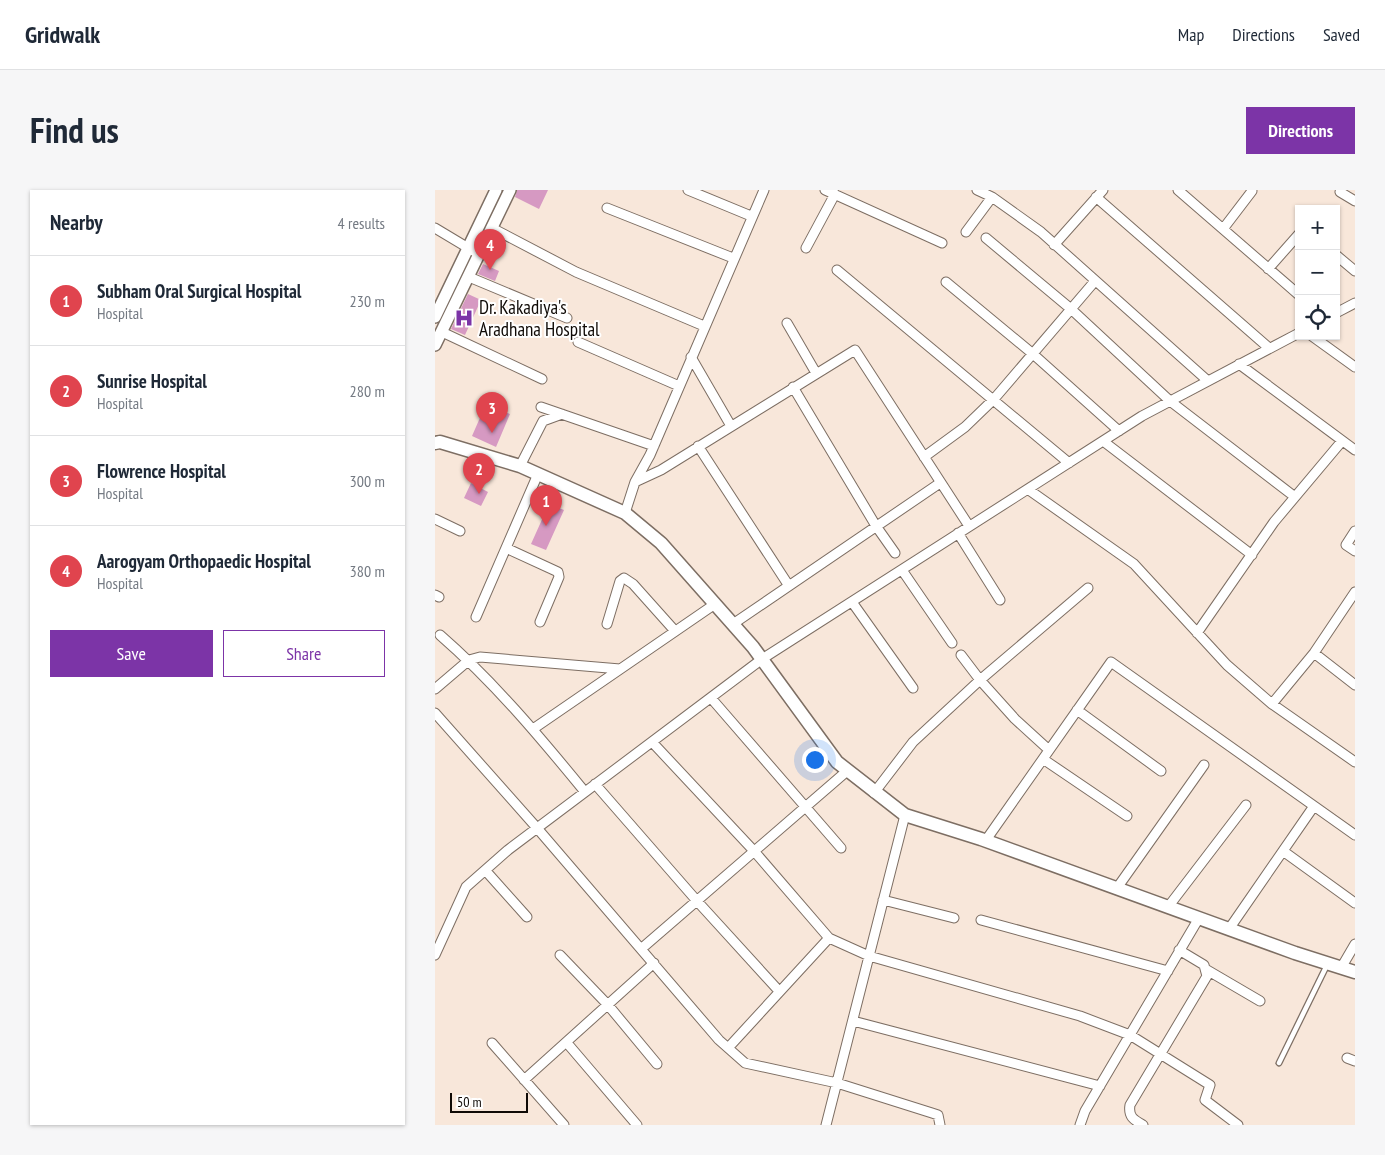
<!DOCTYPE html>
<meta charset="utf-8">
<style>
body{margin:0;font-family:"PT Sans Narrow",sans-serif;background:#f6f6f7;color:#1f2937}
.controls{position:absolute;right:15px;top:15px;display:grid;overflow:hidden;border-radius:0px;box-shadow:0 1px 4px #0004}
.controls button{width:45px;height:45px;display:grid;place-items:center;padding:0;border:0;border-bottom:1px solid #e0e1e3;background:#fff;color:#1f2937;font:25px sans-serif}
.scale{position:absolute;left:15px;bottom:12px;width:78px;box-sizing:border-box;padding-left:5px;border:2px solid #0f0a06;border-top:0;font-size:14px;line-height:18px;white-space:nowrap;color:#0f0a06;-webkit-text-stroke:4px #fff;paint-order:stroke}
.you{position:absolute;left:379px;top:569px;width:18px;height:18px;margin:-12px;border:4px solid #fff;border-radius:50%;background:#1a73e8;box-shadow:0 0 0 8px #1a73e833}
.badge{display:grid;place-items:center;width:32px;height:32px;border-radius:50%;background:#7c34a7;color:#fff;font-size:16px;font-weight:700}
.pin{position:absolute;translate:-50% -41px;filter:drop-shadow(0 1px 2px #0008)}
.pin::after{content:'';position:absolute;top:26px;width:18px;height:15px;background:inherit;clip-path:polygon(0 0,100% 0,50% 100%)}
.list{margin:0;padding:0;list-style:none}
h2{display:flex;justify-content:space-between;align-items:center;height:65px;margin:0;padding:0 20px;font-size:21px}
h2 small{font-size:16px;font-weight:400;color:#747a83}
.list li{display:grid;grid-template-columns:32px 1fr auto;gap:15px;align-items:center;box-sizing:border-box;height:90px;padding:0 20px;border-top:1px solid #e0e1e3}
.list b{display:block;font-size:19px;white-space:nowrap}
.list p{margin:0;font-size:16px;white-space:nowrap;color:#747a83}
.list em{font-size:16px;font-style:normal;color:#747a83}
.actions{display:flex;gap:10px;padding:15px 20px}
.actions a{flex:1;padding:11px 0;border:1px solid #7c34a7;border-radius:0px;text-align:center;font-size:18px;color:#7c34a7}
.actions .main{background:#7c34a7;color:#fff}
.icon{flex:none;width:28px;height:28px;fill:none;stroke:currentColor;stroke-width:2;stroke-linecap:round;stroke-linejoin:round}
.map{position:relative;flex:none;width:920px;height:935px;overflow:hidden;border-radius:0px}
header{display:flex;align-items:center;gap:30px;box-sizing:border-box;height:70px;padding:0 25px;background:#fff;border-bottom:1px solid #e0e1e3}
header strong{font-size:24px}
nav{display:flex;gap:28px;margin-inline-start:auto;font-size:18px}
.intro{display:flex;align-items:center;justify-content:space-between;box-sizing:border-box;height:120px;padding:0 30px}
h1{margin:0;font-size:35px}
.button{padding:12px 22px;border-radius:0px;background:#7c34a7;color:#fff;font-size:18px;font-weight:700}
main{display:flex;gap:30px;padding:0 30px}
aside{flex:1;background:#fff;border-radius:0px;box-shadow:0 1px 4px #0004}
.map>svg:first-child{display:block}
.building{fill:#d699c2}
.lines{fill:none;stroke-linecap:round;stroke-linejoin:round}
.service-casing{stroke:#7d6e63;stroke-width:7}
.minor-casing{stroke:#7d6e63;stroke-width:11}
.tertiary-casing{stroke:#7d6e63;stroke-width:14}
.secondary-casing{stroke:#7d6e63;stroke-width:15}
.service{stroke:#fff;stroke-width:4.5}
.minor{stroke:#fff;stroke-width:9}
.tertiary{stroke:#fff;stroke-width:11}
.secondary{stroke:#fff;stroke-width:12}
.labels{text-anchor:middle;stroke-width:4;stroke-linejoin:round;paint-order:stroke}
.poi-label{font-size:19px;fill:#0f0a06;stroke:#fff;text-anchor:start}
</style>
<header>
<strong>Gridwalk</strong>
<nav><a>Map</a><a>Directions</a><a>Saved</a></nav>
</header>
<div class="intro"><h1>Find us</h1><a class="button">Directions</a></div>
<main>
<aside>
<h2>Nearby<small>4 results</small></h2>
<ul class="list">
<li><span class="badge" style="background:#e0444e">1</span><div><b>Subham Oral Surgical Hospital</b><p>Hospital</p></div><em>230 m</em></li>
<li><span class="badge" style="background:#e0444e">2</span><div><b>Sunrise Hospital</b><p>Hospital</p></div><em>280 m</em></li>
<li><span class="badge" style="background:#e0444e">3</span><div><b>Flowrence Hospital</b><p>Hospital</p></div><em>300 m</em></li>
<li><span class="badge" style="background:#e0444e">4</span><div><b>Aarogyam Orthopaedic Hospital</b><p>Hospital</p></div><em>380 m</em></li>
</ul>
<div class="actions"><a class="main">Save</a><a>Share</a></div>
</aside>
<div class="map">
<svg width="920" height="935" viewBox="0 0 920 935">
<rect width="100%" height="100%" fill="#f8e7da"/>
<!-- building -->
<path class="building" d="M82 0H113L104 19 80 7Z
M48 74 64 81 60 91 43 84Z
M33 104 46 110 30 145 16 139Z
M51 214 75 224 61 257 37 246Z
M36 293 53 302 46 316 29 308Z
M114 314 129 320 111 360 96 354Z"/>
<g class="lines">
<!-- service casing -->
<g class="service-casing">
<path id="service" d="M844 873 892 775"/>
</g>
<!-- minor casing -->
<g class="minor-casing">
<path id="minor" d="M253 0 316 26
M390 0 507 53
M542 0 557 7 606 42 773 191
M743 0 864 105
M905 2 920 11
M661 7 834 158
M172 18 298 68
M0 38 45 65
M57 38 141 82 269 136
M788 39 817 1
M531 42 557 7
M551 48 636 119 735 211 860 307
M619 55 668 0
M371 58 400 4
M901 65 920 81
M833 79 864 44
M402 80 634 273
M34 87 132 128
M511 92 598 164 684 241
M901 123 920 113
M352 133 381 183
M7 142 107 189
M877 146 920 177
M143 152 244 196
M256 167 296 236
M804 174 920 260
M358 197 441 336 460 363
M106 217 219 256
M668 251 817 365
M263 256 354 396
M489 267 530 237 559 209 660 91
M85 276 108 231 127 224
M200 292 226 280 420 160 534 336
M594 300 699 374 792 475 837 514 920 572
M190 323 200 292 215 265 329 0
M0 329 25 341
M920 341 911 355 920 361
M523 343 565 410
M71 358 123 382 124 387 105 432
M467 380 517 453
M0 405 4 407
M417 412 478 498
M41 427 103 284
M172 434 185 391 189 388 198 394 240 441
M298 434 505 293
M762 443 839 332 907 251
M5 445C59 492 105 547 150 602
M879 463 920 495
M526 465 545 490 653 398
M0 499 34 470 45 467 185 479
M276 508 406 658
M837 514 879 463 920 402
M642 520 726 581
M0 523 102 638 284 850 310 873 402 893 497 923 503 925 505 935
M98 539 280 414
M217 552 319 661 394 748
M608 569 692 626
M160 594 262 711 344 801
M439 603 478 552 545 490 580 529 614 560
M551 650 676 472 920 645
M848 661 920 713
M50 680 92 727
M682 698 769 575
M448 710 519 728
M733 717 811 615
M546 730 733 781
M794 739 879 616
M206 759 412 581
M0 765 31 697 73 660 327 469 707 226 864 143
M125 765 173 815 222 874
M906 778 920 754
M772 780 825 811
M418 831 665 896
M57 853 129 935
M132 853 202 935
M293 858 394 748 434 766 645 826 695 845 775 895 770 910 803 935
M912 868 920 871
M89 890 219 773
M391 935 470 625
M645 935 650 921 764 728
M708 935C699 930 693 927 695 915L772 786 769 775 744 760"/>
</g>
<!-- tertiary casing -->
<g class="tertiary-casing">
<path id="tertiary" d="M0 127 61 0
M0 155 75 0"/>
</g>
<!-- secondary casing -->
<g class="secondary-casing">
<path id="secondary" d="M0 253 5 252 85 276 190 323 226 353 318 457 402 572 470 625 546 649 860 763 920 782"/>
</g>
<!-- service -->
<use href="#service" class="service"/>
<!-- minor -->
<use href="#minor" class="minor"/>
<!-- tertiary -->
<use href="#tertiary" class="tertiary"/>
<!-- secondary -->
<use href="#secondary" class="secondary"/>
</g>
<!-- icons -->
<defs>
<g id="hospital-bare" transform="scale(1.5)"><path d="M-5-5h3v3.5h4V-5h3V5h-3V1.5h-4V5h-3Z" fill="#7c34a7" stroke="#fff" stroke-width="2.5" paint-order="stroke"/></g>
</defs>
<g fill-rule="evenodd">
<use href="#hospital-bare" x="29" y="128"/>
</g>
<g class="labels">
<!-- poi labels -->
<g class="poi-label">
<text x="44" y="124">Dr. Kakadiya's<tspan x="44" dy="22">Aradhana Hospital</tspan></text>
</g>
</g>
</svg>
<div class="controls">
<button>+</button>
<button>−</button>
<button><svg class="icon" aria-label="locate" viewBox="0 0 24 24"><circle cx="12" cy="12" r="6"/><path d="M12 2v4M12 18v4M2 12h4M18 12h4"/></svg></button>
</div>
<div class="scale">50 m</div>
<div class="you"></div>
<div class="pin badge" style="left:111px;top:336px;background:#e0444e">1</div>
<div class="pin badge" style="left:44px;top:304px;background:#e0444e">2</div>
<div class="pin badge" style="left:57px;top:243px;background:#e0444e">3</div>
<div class="pin badge" style="left:55px;top:80px;background:#e0444e">4</div>
</div>
</main>
